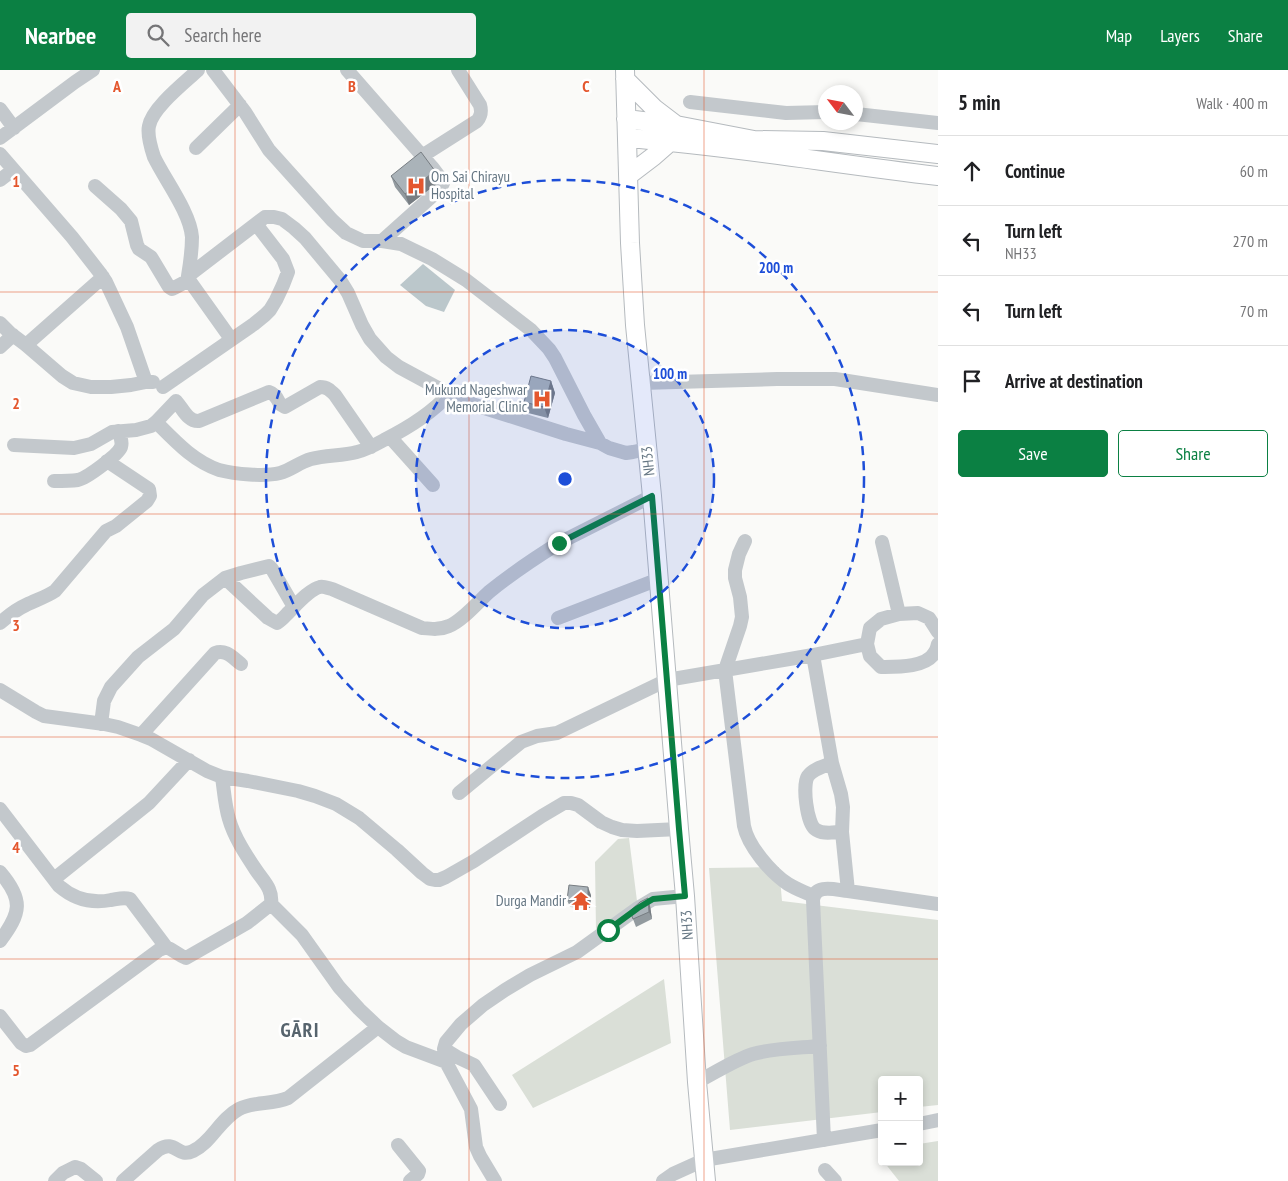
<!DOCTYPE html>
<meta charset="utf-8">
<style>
body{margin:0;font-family:"PT Sans Narrow",sans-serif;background:#f2f2f2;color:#202124}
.controls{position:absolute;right:15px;bottom:15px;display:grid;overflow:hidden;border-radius:5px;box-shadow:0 2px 8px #0003}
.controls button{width:45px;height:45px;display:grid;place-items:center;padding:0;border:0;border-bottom:1px solid #e0e0e0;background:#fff;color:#202124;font:25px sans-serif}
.compass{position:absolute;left:818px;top:15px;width:45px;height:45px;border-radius:50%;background:#fff;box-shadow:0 2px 8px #0003;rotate:302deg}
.stop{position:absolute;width:15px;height:15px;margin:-11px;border:4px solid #0b8043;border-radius:50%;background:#fff}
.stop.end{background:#0b8043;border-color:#fff;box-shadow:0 1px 5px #0008}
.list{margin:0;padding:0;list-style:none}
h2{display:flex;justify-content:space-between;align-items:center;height:65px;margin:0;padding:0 20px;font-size:21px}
h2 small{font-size:16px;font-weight:400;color:#757577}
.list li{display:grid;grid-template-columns:32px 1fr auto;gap:15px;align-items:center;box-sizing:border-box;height:70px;padding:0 20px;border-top:1px solid #e0e0e0}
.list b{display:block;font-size:19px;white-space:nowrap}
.list p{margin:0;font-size:16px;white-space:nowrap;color:#757577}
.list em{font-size:16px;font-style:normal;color:#757577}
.actions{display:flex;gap:10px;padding:15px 20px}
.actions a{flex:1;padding:11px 0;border:1px solid #0b8043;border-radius:5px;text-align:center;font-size:18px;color:#0b8043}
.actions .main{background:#0b8043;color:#fff}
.icon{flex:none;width:28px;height:28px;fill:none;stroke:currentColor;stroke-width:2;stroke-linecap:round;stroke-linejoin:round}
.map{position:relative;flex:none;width:938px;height:1111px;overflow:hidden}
header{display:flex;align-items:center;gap:30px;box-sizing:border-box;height:70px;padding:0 25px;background:#0b8043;color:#fff}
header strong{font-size:24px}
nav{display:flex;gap:28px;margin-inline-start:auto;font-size:18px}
.search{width:350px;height:45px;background:#f2f2f2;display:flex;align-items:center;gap:12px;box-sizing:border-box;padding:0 18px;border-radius:5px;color:#757577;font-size:19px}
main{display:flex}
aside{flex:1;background:#fff}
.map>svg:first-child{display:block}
.green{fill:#dadfd7}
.water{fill:#bbc7cb}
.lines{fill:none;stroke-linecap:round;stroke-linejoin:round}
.major-casing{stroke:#b5babe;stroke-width:20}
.minor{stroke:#c3c8cc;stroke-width:14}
.major{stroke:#fff;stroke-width:18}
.wall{fill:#929a9f}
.shaded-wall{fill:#777d82}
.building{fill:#aab3b9;stroke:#777d82}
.route{stroke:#0b8043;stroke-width:6}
.grid{fill:none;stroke:#e4572e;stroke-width:1;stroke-opacity:0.55}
.ring{fill:none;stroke:#1d4ed8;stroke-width:2.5;stroke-dasharray:9 6}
.labels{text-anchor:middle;stroke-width:5;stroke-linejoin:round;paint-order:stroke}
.poi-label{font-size:15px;fill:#657683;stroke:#fff;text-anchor:end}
.street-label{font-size:15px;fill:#657683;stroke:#fff}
.district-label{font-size:20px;font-weight:bold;letter-spacing:1px;fill:#57646e;stroke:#fff}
.grid-label{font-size:16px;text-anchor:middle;font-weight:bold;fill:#e4572e;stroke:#fff;stroke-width:5;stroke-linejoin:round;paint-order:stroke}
.centre{fill:#1d4ed8;stroke:#fff;stroke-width:2.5}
.ring-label{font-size:15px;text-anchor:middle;font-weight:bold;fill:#1d4ed8;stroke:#fff;stroke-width:5;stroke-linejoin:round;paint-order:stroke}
</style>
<header>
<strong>Nearbee</strong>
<div class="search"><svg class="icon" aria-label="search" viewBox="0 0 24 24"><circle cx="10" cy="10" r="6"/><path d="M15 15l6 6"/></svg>Search here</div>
<nav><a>Map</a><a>Layers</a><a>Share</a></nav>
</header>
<main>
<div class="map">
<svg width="938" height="1111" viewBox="0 0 938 1111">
<rect width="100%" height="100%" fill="#fafaf8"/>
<!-- green -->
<path class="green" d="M629 768 637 831 596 861 595 792 618 769Z
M779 797 782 831 938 850V1035L919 1037V1010H882V1042L730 1060 709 798Z
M664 909 671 973 533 1038 512 1005Z
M938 1071V1111H899L884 1092H919V1074Z"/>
<!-- water -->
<path class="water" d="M423 194 455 220 444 242 426 236 400 215Z"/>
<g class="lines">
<!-- major casing -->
<g class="major-casing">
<path id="major" d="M625 0 630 173 635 255 652 426 679 759 685 826 697 1012 706 1111
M625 9 655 39 676 55
M626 49 676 55 754 70 823 71 938 84
M627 68C731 76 834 94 938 106
M629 105 654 86 670 72"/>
</g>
<!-- minor -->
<path class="minor" d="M213 0 245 42 269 80 332 150 346 163 363 171H382L401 174 432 189 466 210 531 260 549 279 555 288 584 345 600 373 609 378 626 383 633 382 647 379
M347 0 432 97 441 109 443 113 440 119 382 171
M690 32 786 43 826 42
M0 39 14 58
M856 44 938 53
M0 68 75 12 93 0
M196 78 240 35
M0 84 72 167 100 203 106 212 127 257 146 312
M422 86 477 51C481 46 482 42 480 35L458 0
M0 110 13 100
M95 116 121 139 131 151 137 175 139 179 151 187 169 217 172 219 174 218 189 210 231 269
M188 206C190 194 192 180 192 167 190 142 165 110 154 87 151 78 147 65 149 56 152 38 184 13 198 0
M189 210 188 206 265 147H274L282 149 294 158 305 168 340 210 348 223 362 255 370 269 386 287 399 297 449 324 475 335 566 364 600 373
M0 253 10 263 26 275 62 306 73 313 91 317H111L131 315 146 312H153
M26 275 103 207
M0 277 13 265
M641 313 777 309H835L938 325
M163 317 254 254 265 245 270 240 276 230 283 215 288 202 283 189 256 154
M156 352C175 371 193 391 219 400 235 404 264 407 280 403 291 400 300 392 311 389 326 385 342 386 357 382 366 380 375 375 384 370 408 358 431 344 449 324
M390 367 433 415
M14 375 74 378 91 374 112 362 136 360 151 356 156 352 176 331C183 339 188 352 199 351L269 322C276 324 277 329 280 334L285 337 320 317C327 317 330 320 335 325L371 377
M54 411C61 411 70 411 78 410 87 408 118 385 121 377 123 371 120 366 118 361
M745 471 739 484 735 500V508L740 527 742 547 740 556 725 600 744 756C748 776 771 803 788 814 796 819 805 822 813 826
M882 472 899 544
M225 508 268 548 277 553C282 550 285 546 289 542 296 535 310 519 320 517 323 516 328 518 332 519L422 558C432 559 440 560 449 556 462 551 478 532 489 522 511 504 535 488 559 473L652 426
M558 548 659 509
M0 553C8 546 17 539 26 535 36 530 46 527 55 521L100 468 106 461 116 456 147 431 150 426 149 419 107 391
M938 562 929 548 918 543 899 544 881 549 870 558 867 574 870 586 881 597C896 597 927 598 935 582 937 579 937 577 938 574
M0 620 36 642 44 646 104 654 118 657 141 665 151 669 207 701 222 707 248 711 298 721 315 726 336 734 359 748 397 780 422 803 430 809 435 810H439L446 807 474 791 542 746 564 733H571L578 735 601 752 612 757 622 760 637 761 679 759
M101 654 104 631 111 617 138 587 174 559 203 525 225 508 241 503 269 496 272 499 294 537
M141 665 215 583C226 579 233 588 241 594
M832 693C824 696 813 699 808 706 802 715 807 753 815 759 822 765 834 762 842 762L843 737 841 724 832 693 813 585 867 574
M459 723 521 672 537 666 557 663 667 610 813 585
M0 739 59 816C74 829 91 834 111 830 118 829 123 827 130 829L166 877
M842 762 848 821 938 834
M0 802C24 830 21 843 0 871
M54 809 149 733 189 690
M271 834 302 865 339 917 359 939 378 957 396 971 406 977 446 992
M0 946 21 973 26 976 30 975 159 880 166 877C174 880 178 885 186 888L247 853 271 834C273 819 264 812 256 800 246 785 234 767 229 749 225 736 224 721 222 707
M444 979 457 987 474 995 500 1034
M697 1012C715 1003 734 990 753 984 774 978 798 978 820 976
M919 1054 938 1050
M824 1070 813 830C815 813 836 820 848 821
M398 1075 419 1101 418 1104 410 1111
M825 1100 835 1111
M55 1111 63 1103 75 1097 81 1099 96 1111
M123 1111 158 1080C176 1068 177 1089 193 1081 211 1073 220 1049 239 1039 255 1031 272 1035 288 1028L378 957
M495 1111 480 1086 476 1077 471 1039 446 992 444 979 446 972 461 954 483 935 505 920 530 905 577 882 638 838 653 829 685 826
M663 1111 673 1104 704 1090 882 1060"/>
<!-- major -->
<use href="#major" class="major"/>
</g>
<!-- wall -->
<path class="wall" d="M391 106 439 112 409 135 395 117Z
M551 311 555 323 548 348 528 343 524 332Z
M591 825 590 838 570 837 567 830Z
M650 836 652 849 636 857 630 841Z"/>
<!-- shaded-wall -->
<path class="shaded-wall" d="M435 101 439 112 409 135 405 124Z
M551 311 555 323 548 348 544 337Z
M588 817 591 825 590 838 588 831Z
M648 828 650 836 652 849 649 842Z"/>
<!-- building -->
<path class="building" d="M421 82 435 101 405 124 391 106Z
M531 306 551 311 544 337 524 332Z
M569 815 588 817V831L567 830Z
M648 828 649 842 633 849 630 841 640 832Z"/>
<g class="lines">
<!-- route -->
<path class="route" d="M559 473 652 426 679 759 685 826 653 829 638 838 608 860"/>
</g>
<!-- grid -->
<path class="grid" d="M235 0V1111M469 0V1111M704 0V1111M0 222H938M0 444H938M0 667H938M0 889H938"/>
<!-- distance rings -->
<circle cx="565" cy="409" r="149" fill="#1d4ed8" fill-opacity=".12"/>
<g class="ring">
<circle cx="565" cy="409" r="149"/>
<circle cx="565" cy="409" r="299"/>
</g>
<!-- icons -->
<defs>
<g id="hospital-bare" transform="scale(1.5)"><path d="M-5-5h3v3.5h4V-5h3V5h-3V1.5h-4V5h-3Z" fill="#e4572e" stroke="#fff" stroke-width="2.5" paint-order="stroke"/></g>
<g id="temple-bare" transform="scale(1.5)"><path d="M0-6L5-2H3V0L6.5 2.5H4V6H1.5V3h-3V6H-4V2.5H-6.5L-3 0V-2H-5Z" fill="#e4572e" stroke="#fff" stroke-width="2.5" paint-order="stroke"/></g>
</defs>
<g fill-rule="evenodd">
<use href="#hospital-bare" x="416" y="116"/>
<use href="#hospital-bare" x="542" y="329"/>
<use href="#temple-bare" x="581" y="831"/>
</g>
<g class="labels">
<!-- poi labels -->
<g class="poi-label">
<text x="431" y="112" text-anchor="start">Om Sai Chirayu<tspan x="431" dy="17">Hospital</tspan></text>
<text x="527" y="325">Mukund Nageshwar<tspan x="527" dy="17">Memorial Clinic</tspan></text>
<text x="566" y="836">Durga Mandir</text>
</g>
<!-- street labels -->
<g class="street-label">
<text transform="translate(648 391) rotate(-96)" y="5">NH33</text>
<text transform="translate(687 855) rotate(-94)" y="5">NH33</text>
</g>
<!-- district labels -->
<g class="district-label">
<text x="300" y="967">GĀRI</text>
</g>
</g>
<g class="grid-label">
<text x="117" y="22">A</text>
<text x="352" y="22">B</text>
<text x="586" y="22">C</text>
<text x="16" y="117">1</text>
<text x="16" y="339">2</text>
<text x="16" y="561">3</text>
<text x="16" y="783">4</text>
<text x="16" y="1006">5</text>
</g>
<circle cx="565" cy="409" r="8" class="centre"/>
<g class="ring-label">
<text x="776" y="203">200 m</text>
<text x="670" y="309">100 m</text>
</g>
</svg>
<div class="controls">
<button>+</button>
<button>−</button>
</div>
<svg class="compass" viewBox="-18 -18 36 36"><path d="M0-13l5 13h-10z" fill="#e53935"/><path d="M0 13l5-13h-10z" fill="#757577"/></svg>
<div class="stop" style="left:608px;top:860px"></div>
<div class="stop end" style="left:559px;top:473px"></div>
</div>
<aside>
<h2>5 min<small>Walk · 400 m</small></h2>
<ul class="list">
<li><svg class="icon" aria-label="ahead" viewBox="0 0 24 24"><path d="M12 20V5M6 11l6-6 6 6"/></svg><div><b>Continue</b></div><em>60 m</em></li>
<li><svg class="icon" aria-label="left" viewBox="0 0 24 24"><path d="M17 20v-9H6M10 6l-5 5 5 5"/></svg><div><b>Turn left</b><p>NH33</p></div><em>270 m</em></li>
<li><svg class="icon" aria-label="left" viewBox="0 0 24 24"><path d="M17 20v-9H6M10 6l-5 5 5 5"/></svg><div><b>Turn left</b></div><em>70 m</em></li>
<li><svg class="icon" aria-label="arrive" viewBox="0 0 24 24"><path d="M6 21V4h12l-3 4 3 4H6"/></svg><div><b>Arrive at destination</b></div></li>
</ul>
<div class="actions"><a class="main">Save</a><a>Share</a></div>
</aside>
</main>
